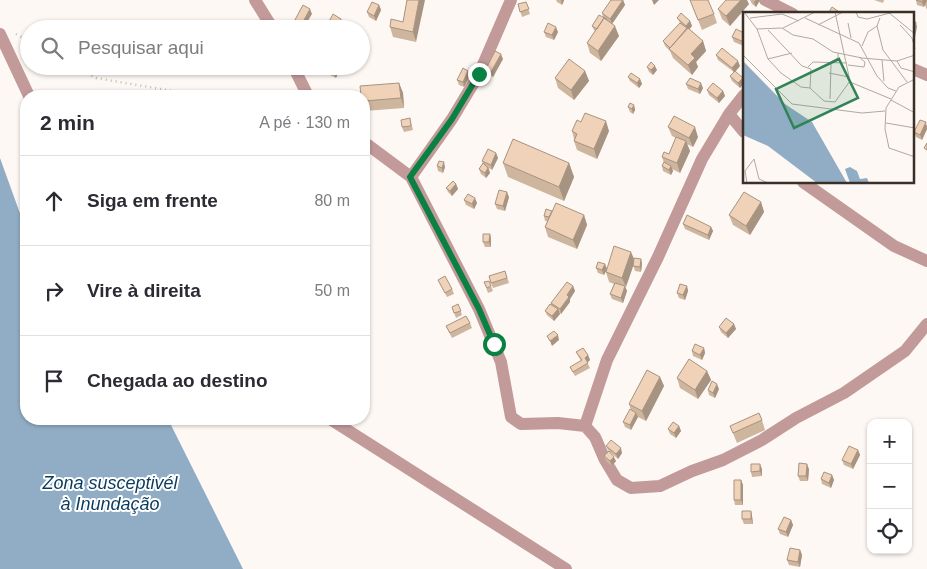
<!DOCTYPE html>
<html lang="pt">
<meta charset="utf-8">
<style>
body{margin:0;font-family:Helvetica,sans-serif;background:#f7f7f7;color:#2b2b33}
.controls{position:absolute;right:15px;bottom:15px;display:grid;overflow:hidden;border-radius:10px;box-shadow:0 1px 4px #0004}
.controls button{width:45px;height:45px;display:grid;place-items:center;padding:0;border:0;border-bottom:1px solid #e1e1e2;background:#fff;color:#2b2b33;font:25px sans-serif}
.stop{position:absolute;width:15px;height:15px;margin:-11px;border:4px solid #0b8043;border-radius:50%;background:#fff}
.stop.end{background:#0b8043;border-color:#fff;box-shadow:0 1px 5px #0008}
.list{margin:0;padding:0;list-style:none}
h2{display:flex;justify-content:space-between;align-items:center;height:65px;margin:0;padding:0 20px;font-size:21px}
h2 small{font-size:16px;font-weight:400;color:#7c7c81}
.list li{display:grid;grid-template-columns:32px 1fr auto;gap:15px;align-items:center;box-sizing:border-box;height:90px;padding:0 20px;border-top:1px solid #e1e1e2}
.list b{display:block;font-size:19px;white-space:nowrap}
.list em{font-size:16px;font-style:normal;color:#7c7c81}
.icon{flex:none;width:28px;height:28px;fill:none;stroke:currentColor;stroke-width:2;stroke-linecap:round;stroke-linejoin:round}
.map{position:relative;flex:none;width:927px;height:569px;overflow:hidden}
.search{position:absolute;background:#fff;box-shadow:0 1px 4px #0004;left:20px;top:20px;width:350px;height:55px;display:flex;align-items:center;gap:12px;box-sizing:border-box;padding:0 18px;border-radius:28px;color:#7c7c81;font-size:19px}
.panel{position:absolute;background:#fff;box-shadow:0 1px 4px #0004;left:20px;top:90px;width:350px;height:335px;border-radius:20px}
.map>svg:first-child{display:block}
.water{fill:#91adc5}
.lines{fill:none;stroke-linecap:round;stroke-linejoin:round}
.path{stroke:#c2bbb5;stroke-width:2.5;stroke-dasharray:1 4;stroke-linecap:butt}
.minor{stroke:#c29a99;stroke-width:12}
.wall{fill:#ceb59e}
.shaded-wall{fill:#a79381}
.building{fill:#efd2b8;stroke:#a79381}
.route{stroke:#0b8043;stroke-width:6}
.labels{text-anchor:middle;stroke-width:4;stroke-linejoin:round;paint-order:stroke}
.water-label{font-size:18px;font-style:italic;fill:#093b5d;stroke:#fff}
.inset-road{fill:none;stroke:#b0a8a2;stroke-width:1}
.view{fill:#308457;fill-opacity:0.15;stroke:#308457;stroke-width:2.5}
.inset-edge{fill:none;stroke:#3a3027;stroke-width:2.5}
</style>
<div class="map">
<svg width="927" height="569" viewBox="0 0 927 569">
<rect width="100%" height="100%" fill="#fef8f4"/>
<!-- water -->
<path class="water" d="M0 158 26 230V419H168L243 569H0Z"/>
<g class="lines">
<!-- path -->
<path class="path" d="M16 34 29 41
M74 66 96 78 202 96"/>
<!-- minor -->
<path class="minor" d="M255 0 273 29
M765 0 793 14
M0 34 29 96
M293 66 308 96
M913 69 927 75
M729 114 744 132
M364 142 411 177 479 309 501 362 511 417 521 424 558 423 585 426 595 437 605 460 617 480 631 488 660 486 692 471 723 460 762 440 796 418 844 393 905 351 927 324
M411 177 452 119 479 74 511 0
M803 182 894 246 927 261
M330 419 566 569
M585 426 607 360 658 257 702 159 729 114 744 95"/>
</g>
<!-- wall -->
<path class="wall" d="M407 0 416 42 393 37 390 27 403 22Z
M556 0H564V1L562 5 557 2Z
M623 0 625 5 612 24 619 36 601 61 590 53 587 43 595 31 594 30 592 26 603 17 602 13Z
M690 0 714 14 717 23 702 30Z
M750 0H760L756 7 752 4Z
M874 0H884L883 3Z
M916 0H927V10L925 5V4L924 7 917 5Z
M526 2 530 14 522 17 518 4Z
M749 4 730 26 722 19 718 9Z
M379 5 381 10 376 21 369 17 367 12Z
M677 18 690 21 692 26 689 29 703 41 706 51 696 62 698 67 692 75 673 58 670 51 665 46 663 41 680 23Z
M544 32H558L554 40 546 37Z
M744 33V46L734 42 732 37Z
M716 55 740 66 735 72 743 78 744 83 740 88 732 81 730 76 734 72 718 60Z
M503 59 493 77 487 74 486 69Z
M315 66H324L322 70Z
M341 66 336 78 326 73 324 68Z
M647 67 657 70 653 75 649 72Z
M468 71 470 76 464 87 459 85 457 80Z
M585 71 589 81 574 100 558 88 555 78Z
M628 77 640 79 642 84 639 88 630 81Z
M399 83 403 93 404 108 365 111 364 108V96Z
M686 84 703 88 700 94 688 89Z
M707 90 723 91 725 96 719 103 709 95Z
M634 105 635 110 633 114 630 112 628 107Z
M410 118 413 130 404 132 402 127Z
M927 125V129L922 140 916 137 914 132Z
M668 127 698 137 693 147 687 144 690 151 680 173 672 169 673 171 671 175 663 171 662 166 664 163 662 157 669 154 676 138 672 136Z
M572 131H609L597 159 577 150 574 141V139Z
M496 153 498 158 492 170 489 168 490 173 486 178 481 174 479 169 483 164 482 161Z
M503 163H569L574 177 564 201 508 177Z
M437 166 445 167 443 173 438 171Z
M456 184 458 189 452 196 448 192 446 188Z
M509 197 505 211 497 209 495 204Z
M464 200 477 203 474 209 466 205Z
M761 202 764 212 750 235 733 225 729 215Z
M552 211 584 215 587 225 577 249 548 237 545 227 547 221H545L544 216Z
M683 224 711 227 713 231 709 240 685 229Z
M490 234 491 239V247H485L483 242Z
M641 259 642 264 641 272 635 271 633 264 625 287 627 291 623 303 612 299 610 294 614 284 609 282 606 272 634 260Z
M605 264 607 269 604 275 598 273 596 268Z
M505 271 509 283 493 288 491 283Z
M438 280 452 289 454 294 447 297Z
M489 281 493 291 488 293 484 282Z
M573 286 575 291 570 299V302L561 314 559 312 560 314 554 321 547 315 545 311 551 304V303Z
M687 286 688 291 685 300 679 298 677 293Z
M458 304 462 315 456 318 452 307Z
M470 323 472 328 452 338 446 326Z
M734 324 736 329 728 338 721 332 719 327Z
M704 348 705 353 702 360 693 356 692 351Z
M576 352 588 355 590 360 587 362 590 368 575 376 570 367 581 361Z
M707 371 711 380 698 399 680 388 677 378Z
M660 377 664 386 646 421 638 417 631 430 625 427 623 422 631 410 629 404Z
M719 389 715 398 709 395 708 390Z
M762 420 765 430 737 443 730 426Z
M679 426 681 431 676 438 670 434 668 429Z
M606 446 622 453 618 459 608 450Z
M858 450 860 455 853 469 844 465 842 460Z
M604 456 616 461 612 466 606 461Z
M762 469V476L752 477 751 472Z
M809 469 808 481H800L798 476Z
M832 475 834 480 831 488 822 484 821 479Z
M741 480 743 485V505H735L734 500Z
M751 511 752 516 753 524H744L742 519Z
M791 520 793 525 788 537 780 534 778 529Z
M800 550 802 555 800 567 789 565 787 560Z"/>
<!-- shaded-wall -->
<path class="shaded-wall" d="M419 0H425L416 42 413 32Z
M561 0H564L562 5Z
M623 0 625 5 612 24 610 19Z
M652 0H659L654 5Z
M741 0H747L749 4 730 26 726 16Z
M756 0H760L756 7 754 2Z
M923 0H927L924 7 922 2Z
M379 5 381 10 376 21 374 16Z
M310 9 312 14 303 29H299Z
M341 19 345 28 336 29Z
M690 21 692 26 688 31 686 26Z
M916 22 917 27 914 42 913 32Z
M615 26 619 36 601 61 598 51Z
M556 27 558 32 554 40 552 35Z
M703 41 706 51 696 62 698 67 692 75 688 65 691 54Z
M501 54 503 59 493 77 491 72Z
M738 61 740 66 734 73 732 68Z
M337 66H341L336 78 334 73Z
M655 66 657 70 653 75 651 70Z
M468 71 470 76 464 87 463 82Z
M585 71 589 81 574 100 571 90Z
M743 78 744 83 740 88 738 83Z
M640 79 642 84 639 88 637 83Z
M399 83 403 93 404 108 401 98Z
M701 83 703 88 700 94 698 89Z
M723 91 725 96 719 103 717 98Z
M634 105 635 110 633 114 632 109Z
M606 121 609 131 597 159 594 149Z
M926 122 927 129 922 140 920 135Z
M695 127 698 137 693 147 689 138Z
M686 141 690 151 680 173 677 163Z
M496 153 498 158 492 170 491 165Z
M444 162 445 167 443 173 442 168Z
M569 163 574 177 564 201 559 187Z
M671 166 673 171 671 175 669 170Z
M488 168 490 173 486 178 485 173Z
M456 184 458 189 452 196 450 191Z
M507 192 509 197 505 211 503 206Z
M475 198 477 203 474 209 472 204Z
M761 202 764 212 750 235 746 226Z
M584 215 587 225 577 249 573 240Z
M711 227 713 231 709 240 708 235Z
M490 234 491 239V247L489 242Z
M631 252 635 261 626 287 622 278Z
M641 259 642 264 641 272 640 267Z
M605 264 607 269 604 275 602 270Z
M573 286 575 291 570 299V302L561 314 560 309 567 295Z
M625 286 627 291 623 303 621 298Z
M687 286 688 291 685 300 683 295Z
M558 309 560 314 554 321 552 316Z
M734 324 736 329 728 338 726 333Z
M558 335 559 340 552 346 550 341Z
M704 348 705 353 702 360 700 355Z
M588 355 590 360 587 363 585 358Z
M707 371 711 380 698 399 695 390Z
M660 377 664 386 646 421 642 411Z
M717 384 719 389 715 398 713 393Z
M636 413 638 417 631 430 630 425Z
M679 426 681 431 676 438 674 433Z
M621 448 622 453 618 459 616 454Z
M858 450 860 455 853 469 851 464Z
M614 457 616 461 612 466 610 461Z
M760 464 762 469V476L760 471Z
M807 464 809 469 808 481 806 476Z
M832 475 834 480 831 488 829 483Z
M741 480 743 485V505L741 500Z
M751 511 752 516 753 524 751 519Z
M791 520 793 525 788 537 786 532Z
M800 550 802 555 800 567 798 562Z"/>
<!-- building -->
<path class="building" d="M407 0H419L413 32 390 27 391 19 403 22Z
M611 0H623L610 19 602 13Z
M690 0H708L714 14 698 20Z
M726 0H741L726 16 718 9Z
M916 0H923L922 2Z
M372 2 379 5 374 16 367 12Z
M526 2 529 9 520 12 518 4Z
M303 5 310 9 299 29H290Z
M832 7 838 11 836 14H828Z
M681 13 690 21 686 26 677 18Z
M333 14 341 19 336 29H325Z
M599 15 607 19 604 18 597 29 592 26Z
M604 18 615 26 598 51 587 43Z
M913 22H916L913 32Z
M548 23 556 27 552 35 544 32Z
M680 23 687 28 670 48 663 41Z
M158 25 161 29H154Z
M688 28 703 41 691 54 695 58 688 65 669 49Z
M736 29 744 33V42L732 37Z
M722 48 738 61 732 68 716 55Z
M495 51 501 54 491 72 486 69Z
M569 59 585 71 571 90 555 78Z
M651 62 655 66 651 70 647 67Z
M325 66H337L334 73 324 68Z
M463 68 468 71 463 82 457 80Z
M735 71 743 78 738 83 730 76Z
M631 73 640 79 637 83 628 77Z
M690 78 701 83 698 89 686 84Z
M399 83 401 98 364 101V96H361L360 86Z
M713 83 723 91 717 98 707 90Z
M630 103 634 105 632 109 628 107Z
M585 113 606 121 594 149 574 141 577 134 572 131 577 120 581 122Z
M674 116 695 127 689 138 668 127Z
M410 118 411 126 402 127 401 120Z
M920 120 926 122 920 135 914 132Z
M676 137 686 141 677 163 662 157 664 152 669 154Z
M513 139 569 163 559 187 503 163Z
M927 143V150L924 148Z
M488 149 496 153 491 165 482 161Z
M439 161 444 162 442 168 437 166Z
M664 162 671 166 669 170 662 166Z
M483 163 488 168 485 173 479 169Z
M453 181 456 184 450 191 446 188Z
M499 190 507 192 503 206 495 204Z
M744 192 761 202 746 226 729 215Z
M468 194 475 198 472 204 464 200Z
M556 203 584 215 573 240 545 227Z
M546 209 552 211 549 217 544 216Z
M687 215 711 227 708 235 683 224Z
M483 234H490L489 242H483Z
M614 246 631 252 622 278 606 272Z
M634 258 641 259 640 267 633 266Z
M598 262 605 264 602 270 596 268Z
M505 271 507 278 491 283 489 276Z
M445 276 452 289 445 293 438 280Z
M489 281 491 286 487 288 484 282Z
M567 282 573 286 567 295 569 297 560 309 551 303Z
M615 283 625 286 621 298 610 294Z
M680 284 687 286 683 295 677 293Z
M458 304 461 311 454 313 452 307Z
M550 304 558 309 552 316 545 311Z
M466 316 470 323 450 333 446 326Z
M726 318 734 324 726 333 719 327Z
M554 331 558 335 550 341 547 336Z
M695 344 704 348 700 355 692 351Z
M583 348 588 355 585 358 588 363 573 372 570 367 582 360 576 352Z
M689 359 707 371 695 390 677 378Z
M647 370 660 377 642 411 629 404Z
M712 381 717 384 713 393 708 390Z
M630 409 636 413 630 425 623 422Z
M759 413 762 420 733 433 730 426Z
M673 422 679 426 674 433 668 429Z
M611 440 621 448 616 454 606 446Z
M849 446 858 450 851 464 842 460Z
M609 451 614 457 610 461 604 456Z
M799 463 807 464 806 476H798Z
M751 464H760V471L751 472Z
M824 472 832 475 829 483 821 479Z
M734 480H741V500H734Z
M742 511H751V519H742Z
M784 517 791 520 786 532 778 529Z
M790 548 800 550 798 562 787 560Z"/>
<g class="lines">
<!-- route -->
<path class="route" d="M479 74 452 119 410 177 479 309 494 344"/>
</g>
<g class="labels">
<!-- water labels -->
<g class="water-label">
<text x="110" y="489">Zona susceptivél<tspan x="110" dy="21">à Inundação</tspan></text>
</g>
</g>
<!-- overview -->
<g transform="translate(743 12)">
<rect width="171" height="171" fill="#fef8f4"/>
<path d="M0 49 42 92 69 110 104 171H74L25 134 0 123ZM107 155 114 159 117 167 124 166 126 171H107L102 157Z" fill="#91adc5"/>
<path class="inset-road" d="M1 0 14 17 25 47 38 61 58 75 67 76 81 89 92 90 107 69 92 0M113 0 115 5 124 7 151 0M145 0 172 22M7 6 39 2 56 9M62 6 116 31 134 64 145 76 153 79M137 6 134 14 140 38 164 70M105 11 108 26M75 13 100 0M157 13 169 26 172 37M40 16 72 0M14 17 39 16 50 23 70 27 90 40 119 46 154 49 172 43M25 18 59 54 68 57M119 34 125 20 134 14M0 43 49 92 119 101 142 99M25 47 49 41M139 48 141 69M154 49 158 56 172 60M84 52 95 46V41M105 53 121 55 122 50 116 45M65 55 70 50 104 51M86 61 106 65M172 67 156 75 143 96 142 117 146 136 172 145M107 70 148 87M67 76 68 57M87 87 88 52M148 88 172 101M143 111 172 116M4 171 2 159 11 147 16 167 25 171"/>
<path class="view" d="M96 47 115 86 51 116 33 77Z"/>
<rect width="171" height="171" class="inset-edge"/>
</g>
</svg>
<div class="controls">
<button>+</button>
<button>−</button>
<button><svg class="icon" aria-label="locate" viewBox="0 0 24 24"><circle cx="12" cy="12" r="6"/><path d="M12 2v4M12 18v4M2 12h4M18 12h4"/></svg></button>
</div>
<div class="stop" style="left:494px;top:344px"></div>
<div class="stop end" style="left:479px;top:74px"></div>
<div class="search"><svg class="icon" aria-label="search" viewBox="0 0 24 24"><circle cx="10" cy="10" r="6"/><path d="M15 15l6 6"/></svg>Pesquisar aqui</div>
<section class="panel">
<h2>2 min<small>A pé · 130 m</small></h2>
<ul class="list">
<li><svg class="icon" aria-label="ahead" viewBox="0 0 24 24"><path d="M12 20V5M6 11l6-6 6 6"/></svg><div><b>Siga em frente</b></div><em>80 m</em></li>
<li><svg class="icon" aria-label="right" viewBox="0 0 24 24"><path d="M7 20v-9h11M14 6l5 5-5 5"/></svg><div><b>Vire à direita</b></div><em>50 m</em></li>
<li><svg class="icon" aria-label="arrive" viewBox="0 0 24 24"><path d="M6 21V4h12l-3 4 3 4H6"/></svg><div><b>Chegada ao destino</b></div></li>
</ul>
</section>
</div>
